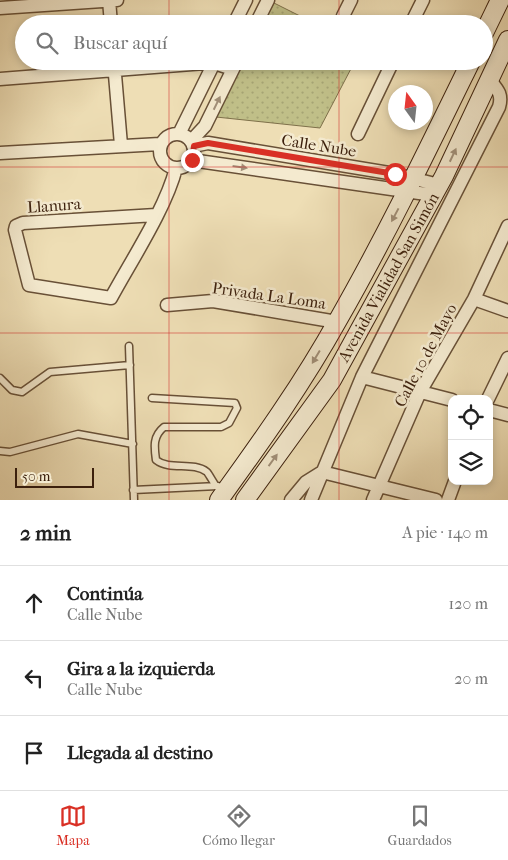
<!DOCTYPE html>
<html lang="es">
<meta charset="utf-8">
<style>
body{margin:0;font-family:"IM FELL French Canon",serif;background:#f2f2f2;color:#222}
.controls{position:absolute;right:15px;bottom:15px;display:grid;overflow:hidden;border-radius:10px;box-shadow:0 2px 8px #0003}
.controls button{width:45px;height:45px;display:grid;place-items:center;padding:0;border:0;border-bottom:1px solid #e0e0e0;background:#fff;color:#222;font:25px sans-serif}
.compass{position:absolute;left:388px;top:85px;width:45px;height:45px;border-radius:50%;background:#fff;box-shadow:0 2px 8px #0003;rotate:345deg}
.scale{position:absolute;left:15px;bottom:12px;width:79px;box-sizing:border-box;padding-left:5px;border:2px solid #3c200d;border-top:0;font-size:14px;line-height:18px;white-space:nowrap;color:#3c200d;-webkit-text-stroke:4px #f4eacf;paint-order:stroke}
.stop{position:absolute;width:15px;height:15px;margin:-11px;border:4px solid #d93025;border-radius:50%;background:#fff}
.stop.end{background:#d93025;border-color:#fff;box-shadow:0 1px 5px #0008}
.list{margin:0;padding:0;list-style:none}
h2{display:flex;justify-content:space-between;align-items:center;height:65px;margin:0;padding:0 20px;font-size:21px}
h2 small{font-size:16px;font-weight:400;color:#767676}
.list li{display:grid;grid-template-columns:32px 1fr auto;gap:15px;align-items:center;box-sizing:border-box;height:75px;padding:0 20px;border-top:1px solid #e0e0e0}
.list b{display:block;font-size:19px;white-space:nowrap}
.list p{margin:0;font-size:16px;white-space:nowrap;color:#767676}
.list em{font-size:16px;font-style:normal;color:#767676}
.icon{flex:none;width:28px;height:28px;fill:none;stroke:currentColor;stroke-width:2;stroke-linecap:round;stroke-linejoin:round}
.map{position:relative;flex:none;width:508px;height:500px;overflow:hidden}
.search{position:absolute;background:#fff;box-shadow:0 2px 8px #0003;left:15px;right:15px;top:15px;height:55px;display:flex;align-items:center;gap:12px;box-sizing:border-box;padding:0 18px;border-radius:28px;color:#767676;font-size:19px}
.sheet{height:290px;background:#fff}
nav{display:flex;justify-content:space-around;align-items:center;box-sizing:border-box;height:70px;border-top:1px solid #e0e0e0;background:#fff;font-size:14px;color:#767676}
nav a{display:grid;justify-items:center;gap:2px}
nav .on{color:#d93025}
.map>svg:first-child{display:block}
.park{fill:url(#park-dots);stroke:#7e704a}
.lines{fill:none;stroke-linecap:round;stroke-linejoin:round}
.lane-casing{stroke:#685037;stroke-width:9}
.street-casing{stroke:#685037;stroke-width:15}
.secondary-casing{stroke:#3c200d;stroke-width:20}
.lane{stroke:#f4eacf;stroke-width:6}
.street{stroke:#f4eacf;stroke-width:12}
.secondary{stroke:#f4eacf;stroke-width:18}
.oneway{fill:#a18f78}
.route{stroke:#d93025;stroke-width:6}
.grid{fill:none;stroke:#d62828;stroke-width:1;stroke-opacity:0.55}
.labels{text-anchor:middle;stroke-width:5;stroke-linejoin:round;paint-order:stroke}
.street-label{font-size:16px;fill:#3c200d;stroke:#f4eacf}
</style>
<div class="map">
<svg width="508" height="500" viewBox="0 0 508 500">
<defs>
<pattern id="park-dots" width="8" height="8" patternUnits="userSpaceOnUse" patternTransform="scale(1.25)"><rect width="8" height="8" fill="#c0bf88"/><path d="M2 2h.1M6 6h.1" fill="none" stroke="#a6a474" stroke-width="1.8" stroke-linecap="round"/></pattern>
</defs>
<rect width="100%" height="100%" fill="#eedeb5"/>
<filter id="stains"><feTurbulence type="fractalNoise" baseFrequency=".004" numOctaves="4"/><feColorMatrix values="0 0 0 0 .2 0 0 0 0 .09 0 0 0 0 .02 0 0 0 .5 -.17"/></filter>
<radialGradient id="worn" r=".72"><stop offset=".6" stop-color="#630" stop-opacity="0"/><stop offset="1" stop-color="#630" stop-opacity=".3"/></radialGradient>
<!-- park -->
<path class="park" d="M274 3 316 24H263Z
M244 61H355L320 128 216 117Z"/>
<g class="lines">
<!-- lane casing -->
<g class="lane-casing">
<path id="lane" d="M129 346 134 500
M0 378 12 390 22 392 50 372 130 365
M152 398 235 403 237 408 229 423 221 427H164C153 436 154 446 156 460 170 471 193 461 207 472 210 476 213 482 216 486
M0 451 10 452 78 434 133 444
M133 490 218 486"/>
</g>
<!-- street casing -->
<g class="street-casing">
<path id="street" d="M109 0 111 24
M0 8 117 0
M343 16 351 0
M234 24 246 0
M256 24 268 0
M411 24 423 0
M114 63 121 145
M0 79 205 63H214L233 69
M160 151a17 17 0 1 1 34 0a17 17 0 1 1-34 0Z
M179 134 215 61
M358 134 393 61
M191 141 205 126 237 61
M193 146 208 143 395 174 439 185
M0 153 160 144
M191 160 433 195
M156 215 23 223 16 226 15 230 29 285 111 298C131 261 166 208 176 168
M474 299 508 311
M167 305 213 301 337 322
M362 377 452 400
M488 399 508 358
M489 410 508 415
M322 472 436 500
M291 500 306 482 322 472
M311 500 362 377 499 107C503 94 497 89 489 79
M373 500 420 392 474 299 508 226
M448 500 455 481"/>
</g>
<!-- secondary casing -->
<g class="secondary-casing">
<path id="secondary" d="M484 33 500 0
M219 500C261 442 303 383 338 320 386 236 428 149 471 61
M245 500 332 380 444 176 508 40"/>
</g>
<!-- lane -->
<use href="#lane" class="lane"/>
<!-- street -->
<use href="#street" class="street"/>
<!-- secondary -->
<use href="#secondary" class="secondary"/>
</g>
<!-- one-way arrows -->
<defs><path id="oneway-solid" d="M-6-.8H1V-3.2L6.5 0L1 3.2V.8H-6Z" transform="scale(1.25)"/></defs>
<g class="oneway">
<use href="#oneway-solid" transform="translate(217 103) rotate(-64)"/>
<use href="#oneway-solid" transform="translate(453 155) rotate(-65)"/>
<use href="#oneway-solid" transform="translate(240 167) rotate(8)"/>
<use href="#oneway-solid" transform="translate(395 215) rotate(118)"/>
<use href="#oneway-solid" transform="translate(316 357) rotate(121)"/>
<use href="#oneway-solid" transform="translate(273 460) rotate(-54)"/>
</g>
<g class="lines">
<!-- route -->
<path class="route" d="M192 160 194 146 208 143 395 174"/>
</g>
<!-- grid -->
<path class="grid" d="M169 0V24M339 0V24M169 61V500M339 61V500M0 167H508M0 333H508"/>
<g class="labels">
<!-- street labels -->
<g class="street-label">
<text transform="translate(319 145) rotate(9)" y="6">Calle Nube</text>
<text transform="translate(54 205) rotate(-4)" y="6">Llanura</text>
<text transform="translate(388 277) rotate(-61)" y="6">Avenida Vialidad San Simón</text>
<text transform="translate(269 295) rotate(8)" y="6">Privada La Loma</text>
<text transform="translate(425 355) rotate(-62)" y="6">Calle 10 de Mayo</text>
</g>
</g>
<rect width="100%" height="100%" filter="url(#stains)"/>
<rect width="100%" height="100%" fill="url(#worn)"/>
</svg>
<div class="controls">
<button><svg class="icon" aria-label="locate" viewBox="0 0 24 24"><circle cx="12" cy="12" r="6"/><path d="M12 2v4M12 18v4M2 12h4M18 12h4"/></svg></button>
<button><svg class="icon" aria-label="layers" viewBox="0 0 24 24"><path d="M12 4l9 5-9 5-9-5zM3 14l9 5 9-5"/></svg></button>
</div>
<svg class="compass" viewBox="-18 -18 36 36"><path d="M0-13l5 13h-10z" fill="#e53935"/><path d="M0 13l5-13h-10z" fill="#767676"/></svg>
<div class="scale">50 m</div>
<div class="stop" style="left:395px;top:174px"></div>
<div class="stop end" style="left:192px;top:160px"></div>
<div class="search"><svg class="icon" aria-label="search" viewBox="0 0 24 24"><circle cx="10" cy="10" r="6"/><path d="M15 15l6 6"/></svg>Buscar aquí</div>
</div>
<section class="sheet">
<h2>2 min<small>A pie · 140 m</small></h2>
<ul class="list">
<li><svg class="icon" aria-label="ahead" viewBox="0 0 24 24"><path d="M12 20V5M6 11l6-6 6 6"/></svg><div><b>Continúa</b><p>Calle Nube</p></div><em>120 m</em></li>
<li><svg class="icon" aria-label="left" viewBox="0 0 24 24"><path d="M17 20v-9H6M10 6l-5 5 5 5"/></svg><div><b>Gira a la izquierda</b><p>Calle Nube</p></div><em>20 m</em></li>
<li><svg class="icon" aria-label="arrive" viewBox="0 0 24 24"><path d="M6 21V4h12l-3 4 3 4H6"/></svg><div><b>Llegada al destino</b></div></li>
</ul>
</section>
<nav>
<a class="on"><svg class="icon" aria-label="map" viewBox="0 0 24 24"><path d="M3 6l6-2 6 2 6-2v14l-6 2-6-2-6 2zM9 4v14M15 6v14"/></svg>Mapa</a>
<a><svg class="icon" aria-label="directions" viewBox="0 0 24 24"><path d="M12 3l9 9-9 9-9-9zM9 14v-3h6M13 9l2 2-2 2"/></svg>Cómo llegar</a>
<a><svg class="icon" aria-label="saved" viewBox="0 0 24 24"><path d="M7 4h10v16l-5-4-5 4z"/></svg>Guardados</a>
</nav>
